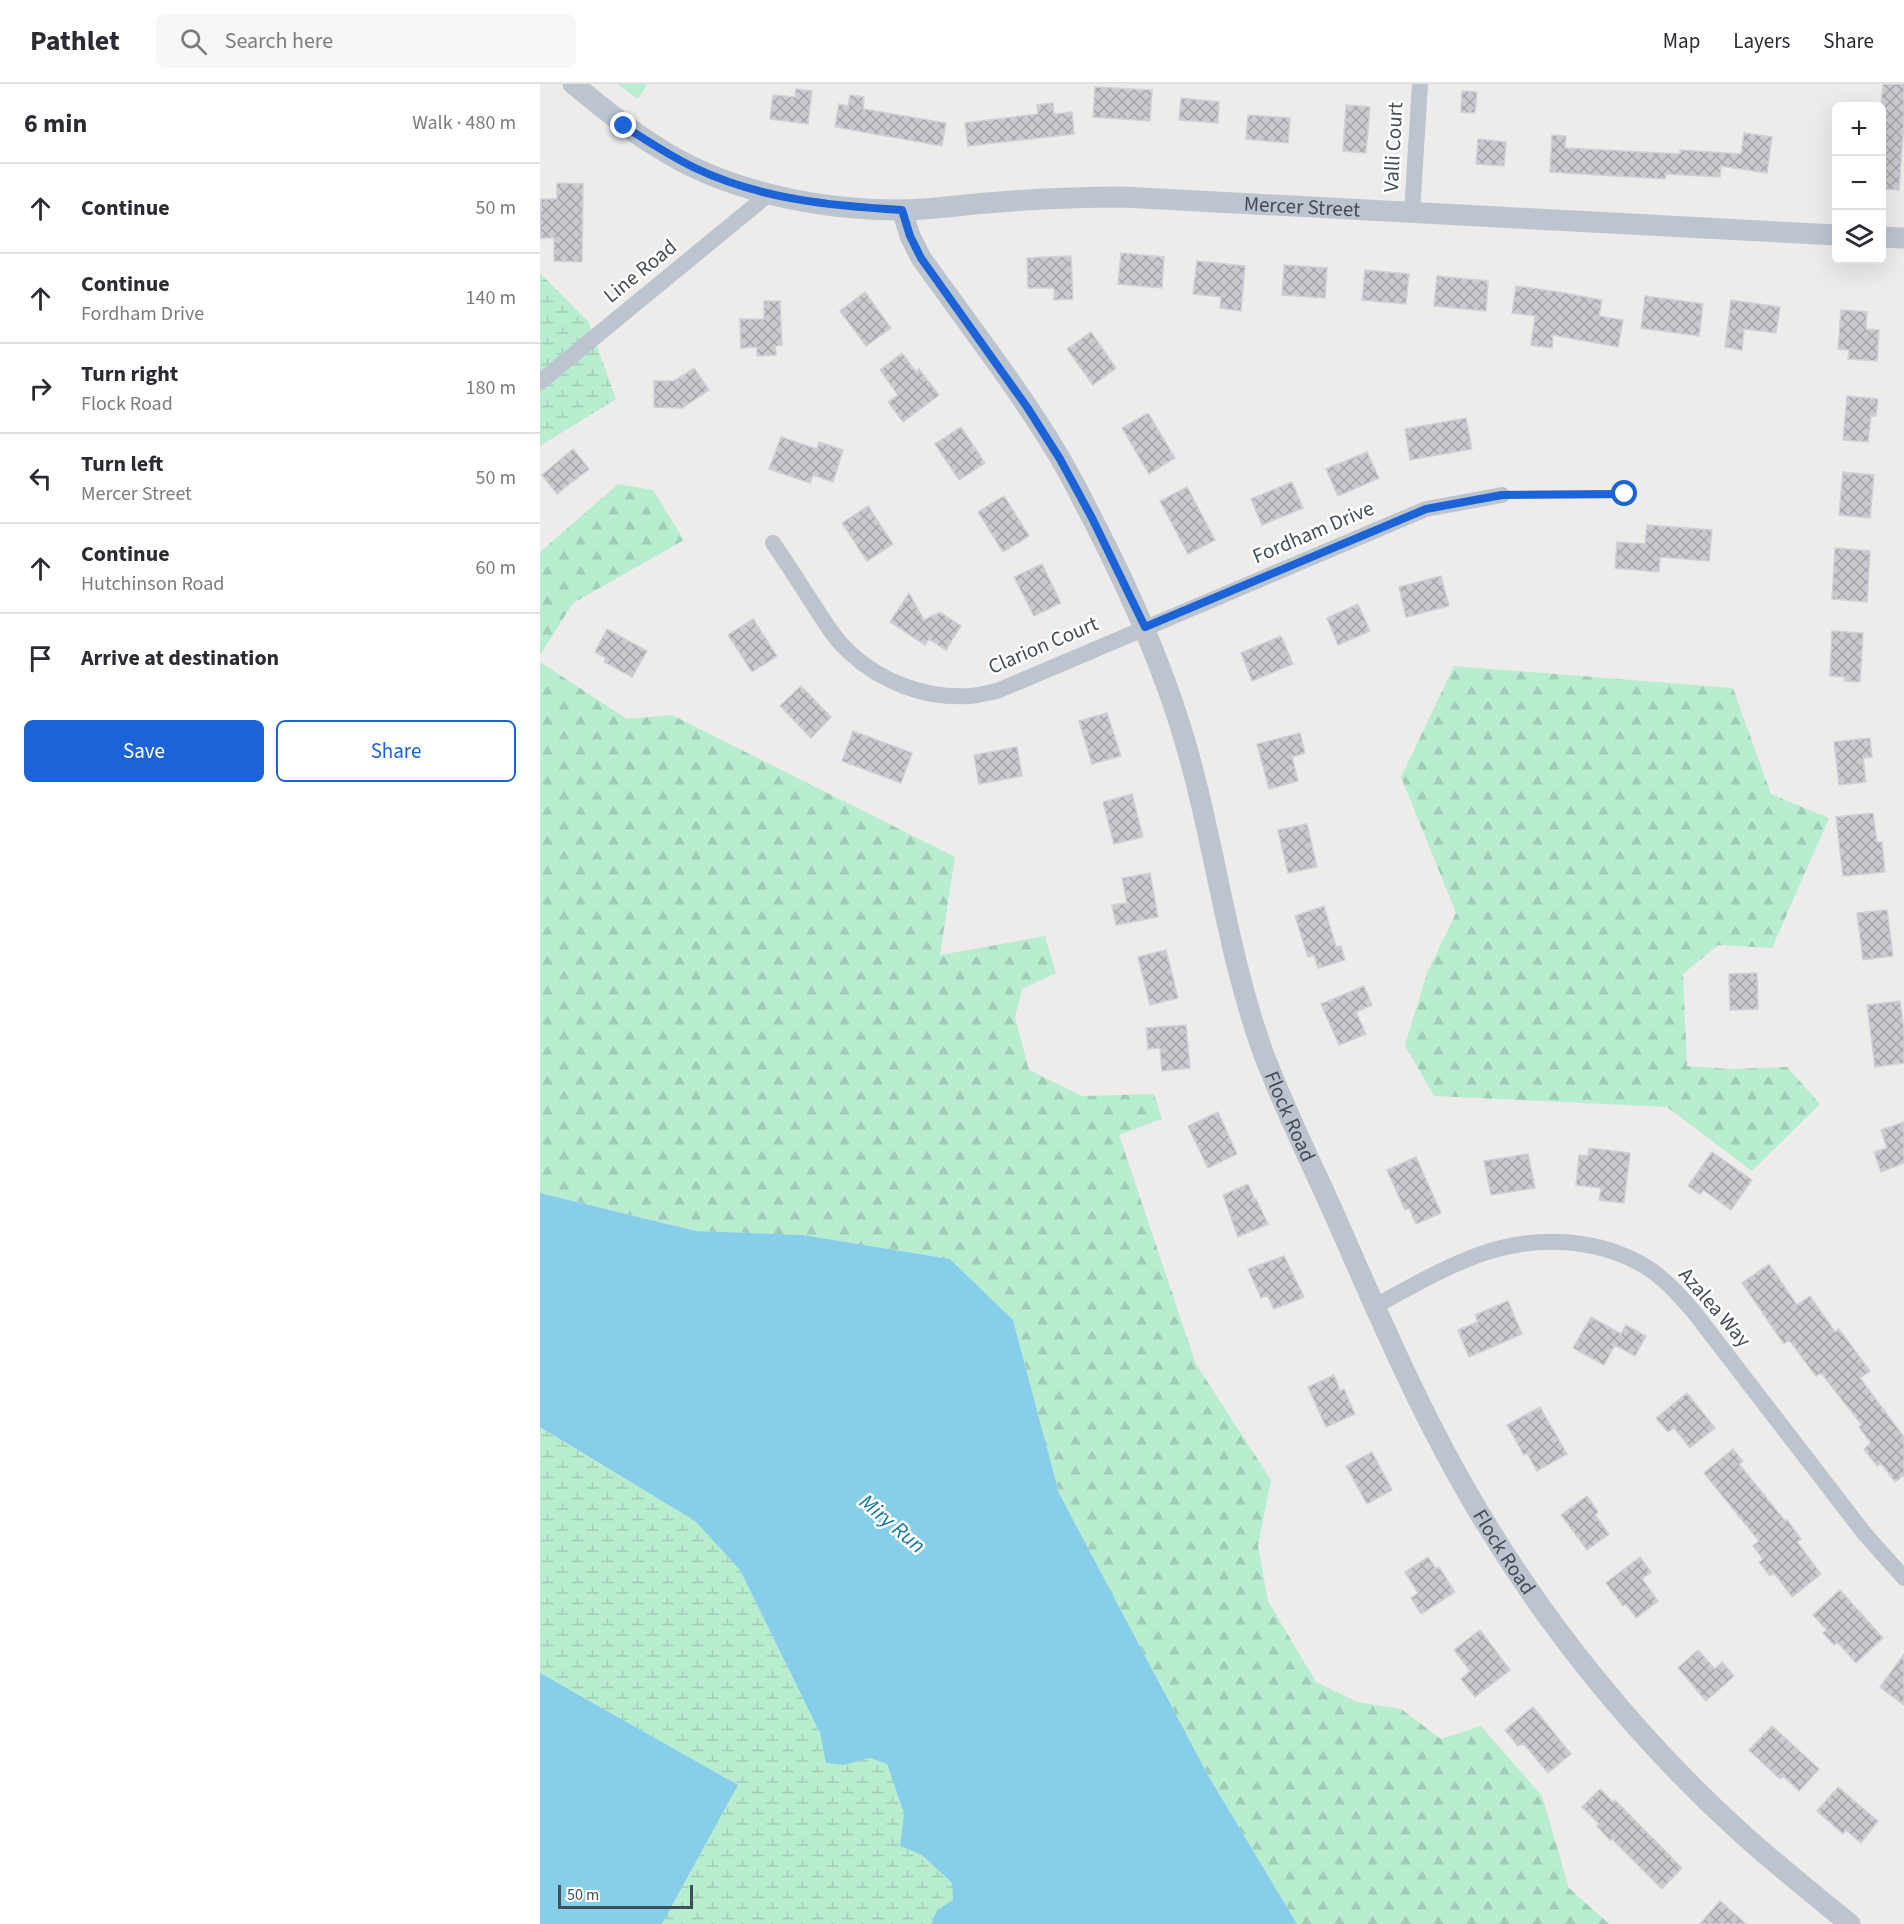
<!DOCTYPE html>
<meta charset="utf-8">
<style>
body{margin:0;font-family:"Source Sans 3",sans-serif;background:#f7f7f7;color:#2b2b33}
.controls{position:absolute;right:18px;top:18px;display:grid;overflow:hidden;border-radius:9px;box-shadow:0 6px 24px #0002}
.controls button{width:54px;height:54px;display:grid;place-items:center;padding:0;border:0;border-bottom:2px solid #e1e1e2;background:#fff;color:#2b2b33;font:30px sans-serif}
.scale{position:absolute;left:18px;bottom:15px;width:135px;box-sizing:border-box;padding-left:6px;border:3px solid #444e58;border-top:0;font-size:16px;line-height:21px;white-space:nowrap;color:#444e58;-webkit-text-stroke:4px #fff;paint-order:stroke}
.stop{position:absolute;width:18px;height:18px;margin:-14px;border:4px solid #1c63d7;border-radius:50%;background:#fff}
.stop.end{background:#1c63d7;border-color:#fff;box-shadow:0 2px 6px #0008}
.list{margin:0;padding:0;list-style:none}
h2{display:flex;justify-content:space-between;align-items:center;height:78px;margin:0;padding:0 24px;font-size:26px}
h2 small{font-size:20px;font-weight:400;color:#7c7c81}
.list li{display:grid;grid-template-columns:39px 1fr auto;gap:18px;align-items:center;box-sizing:border-box;height:90px;padding:0 24px;border-top:2px solid #e1e1e2}
.list b{display:block;font-size:22px;white-space:nowrap}
.list p{margin:0;font-size:20px;white-space:nowrap;color:#7c7c81}
.list em{font-size:20px;font-style:normal;color:#7c7c81}
.actions{display:flex;gap:12px;padding:18px 24px}
.actions a{flex:1;padding:14px 0;border:2px solid #1c63d7;border-radius:9px;text-align:center;font-size:21px;color:#1c63d7}
.actions .main{background:#1c63d7;color:#fff}
.icon{flex:none;width:33px;height:33px;fill:none;stroke:currentColor;stroke-width:2;stroke-linecap:round;stroke-linejoin:round}
.map{position:relative;flex:none;width:1364px;height:1840px;overflow:hidden}
header{display:flex;align-items:center;gap:36px;box-sizing:border-box;height:84px;padding:0 30px;background:#fff;border-bottom:2px solid #e1e1e2}
header strong{font-size:28px}
nav{display:flex;gap:33px;margin-inline-start:auto;font-size:21px}
.search{width:420px;height:54px;background:#f7f7f7;display:flex;align-items:center;gap:15px;box-sizing:border-box;padding:0 21px;border-radius:9px;color:#7c7c81;font-size:22px}
main{display:flex}
aside{flex:1;background:#fff}
.map>svg:first-child{display:block}
.forest{fill:url(#forest-firs)}
.wetland{fill:url(#wetland-marsh)}
.water{fill:#87cfe9}
.building{fill:url(#building-cross-hatch);stroke:#cfd1d7;stroke-width:1.5}
.lines{fill:none;stroke-linecap:round;stroke-linejoin:round}
.service{stroke:#bcc5ce;stroke-width:8}
.minor{stroke:#bcc5ce;stroke-width:16}
.tertiary{stroke:#bcc5ce;stroke-width:21}
.route{stroke:#1c63d7;stroke-width:8}
.labels{text-anchor:middle;stroke-width:5;stroke-linejoin:round;paint-order:stroke}
.street-label{font-size:21px;fill:#444e58;stroke:#fff}
.water-label{font-size:22px;font-style:italic;fill:#0f79a1;stroke:#fff}
</style>
<header>
<strong>Pathlet</strong>
<div class="search"><svg class="icon" aria-label="search" viewBox="0 0 24 24"><circle cx="10" cy="10" r="6"/><path d="M15 15l6 6"/></svg>Search here</div>
<nav><a>Map</a><a>Layers</a><a>Share</a></nav>
</header>
<main>
<aside>
<h2>6 min<small>Walk · 480 m</small></h2>
<ul class="list">
<li><svg class="icon" aria-label="ahead" viewBox="0 0 24 24"><path d="M12 20V5M6 11l6-6 6 6"/></svg><div><b>Continue</b></div><em>50 m</em></li>
<li><svg class="icon" aria-label="ahead" viewBox="0 0 24 24"><path d="M12 20V5M6 11l6-6 6 6"/></svg><div><b>Continue</b><p>Fordham Drive</p></div><em>140 m</em></li>
<li><svg class="icon" aria-label="right" viewBox="0 0 24 24"><path d="M7 20v-9h11M14 6l5 5-5 5"/></svg><div><b>Turn right</b><p>Flock Road</p></div><em>180 m</em></li>
<li><svg class="icon" aria-label="left" viewBox="0 0 24 24"><path d="M17 20v-9H6M10 6l-5 5 5 5"/></svg><div><b>Turn left</b><p>Mercer Street</p></div><em>50 m</em></li>
<li><svg class="icon" aria-label="ahead" viewBox="0 0 24 24"><path d="M12 20V5M6 11l6-6 6 6"/></svg><div><b>Continue</b><p>Hutchinson Road</p></div><em>60 m</em></li>
<li><svg class="icon" aria-label="arrive" viewBox="0 0 24 24"><path d="M6 21V4h12l-3 4 3 4H6"/></svg><div><b>Arrive at destination</b></div></li>
</ul>
<div class="actions"><a class="main">Save</a><a>Share</a></div>
</aside>
<div class="map">
<svg width="1364" height="1840" viewBox="0 0 1364 1840">
<defs>
<pattern id="forest-firs" width="22" height="20" patternUnits="userSpaceOnUse" patternTransform="scale(1.5)"><rect width="22" height="20" fill="#b9edd0"/><path d="M5 1l3.5 6h-7zM16 11l3.5 6h-7z" fill="#a0cdb5"/></pattern>
<pattern id="wetland-marsh" width="20" height="14" patternUnits="userSpaceOnUse" patternTransform="scale(1.5)"><rect width="20" height="14" fill="#b9edd0"/><path d="M1 5h8M5 5V1M11 12h8M15 12V8" fill="none" stroke="#a0cdb5"/></pattern>
<pattern id="building-cross-hatch" width="8" height="8" patternUnits="userSpaceOnUse" patternTransform="scale(1.5)"><rect width="8" height="8" fill="#c8cad0"/><path d="M0 0l8 8M0 8l8-8" fill="none" stroke="#a4a6ac"/></pattern>
</defs>
<rect width="100%" height="100%" fill="#eeebeb"/>
<!-- forest -->
<path class="forest" d="M78 0H107L98 15Z
M78 400 113 406 144 456 33 519 0 571V468Z
M0 578 87 635 132 631 415 773 400 871 505 852 516 889 482 905 475 933 489 986 542 1012 614 1010 622 1035 579 1051 656 1280 731 1396 718 1462 728 1517 776 1598 817 1618 861 1625 901 1655 941 1642 1002 1712 1029 1804 1069 1840H757L669 1693 519 1409 473 1236 410 1175 263 1151 156 1147 0 1109Z
M914 582 1193 604 1231 710 1289 734 1232 864 1178 861 1143 890 1147 982 1190 985 1247 983 1280 1020 1212 1087 1127 1023 894 1012 865 961 887 889 916 829 861 693Z"/>
<!-- wetland -->
<path class="wetland" d="M0 189 48 237 76 315 0 362Z
M0 1343 155 1437 200 1486 280 1649 286 1679 304 1681 330 1674 347 1680 364 1729 360 1762 382 1771 412 1799 413 1816 397 1826 391 1840H122L198 1701 0 1589Z"/>
<!-- water -->
<path class="water" d="M0 1109 156 1147 263 1151 410 1175 473 1236 519 1409 669 1693 757 1840H391L397 1826 413 1816 412 1799 382 1771 360 1762 364 1729 347 1680 330 1674 304 1681 286 1679 280 1649 200 1486 155 1437 0 1343Z
M0 1589 198 1701 122 1840H0Z"/>
<!-- building -->
<path class="building" d="M1343 0H1364V36L1359 106 1341 105V22Z
M555 3 612 6 610 37 553 33Z
M256 5 272 7 268 40 230 35 233 11 255 13Z
M922 7 937 8 935 29 921 28Z
M310 11 324 13 323 25 406 39 402 62 295 43 299 20 308 22Z
M641 14 679 18 678 39 639 36Z
M513 19 514 30 532 28 534 50 428 62 425 39 498 30 497 21Z
M806 21 830 23 826 69 803 67Z
M708 31 750 34 748 59 706 55Z
M1204 49 1232 53 1227 89 1181 82 1180 93 1126 90 1125 95 1010 88 1012 51 1026 52 1025 64 1140 70V66L1201 70Z
M938 55 966 58 964 82 936 80Z
M17 99 43 100 42 178 14 177V154H0L1 115H17Z
M581 169 624 173 622 204 578 200Z
M531 172 533 215 514 216V204H488L487 174Z
M657 177 705 182 701 227 680 224 681 213 653 210Z
M744 181 787 184 785 214 742 211Z
M825 186 869 190 866 220 822 216Z
M897 192 948 197 946 227 894 222Z
M976 202 1019 208 1062 216 1059 232 1083 236 1078 263 1013 251 1012 264 991 261 995 232 972 229Z
M325 208 351 244 326 262 300 227Z
M1105 212 1163 220 1159 252 1101 244Z
M1191 216 1240 223 1236 249 1204 245 1202 266 1185 263Z
M224 217H240L242 261 235 262 236 271 217 272V263L201 264 200 235H224Z
M1301 226 1327 228 1326 245 1339 246 1337 277 1308 275 1309 266 1298 265Z
M551 248 576 284 553 301 527 265Z
M362 269 376 288 379 285 399 311 363 338 348 318 358 311 340 286Z
M154 284 169 306 142 324 114 323V297H134Z
M1307 312 1338 315 1336 332H1331L1328 358 1303 356Z
M608 329 635 374 609 390 582 344Z
M926 334 932 365 870 376 865 345Z
M421 343 445 379 419 396 395 360Z
M241 353 277 365 279 358 303 366 293 398 273 391 270 399 229 385Z
M33 365 49 385 17 410 2 391Z
M827 368 839 394 798 412 786 385Z
M1303 388 1334 391 1330 434 1299 431Z
M752 398 763 424 722 441 711 415Z
M647 403 675 456 648 470 620 417Z
M464 412 489 452 463 468 438 428Z
M328 422 353 460 327 477 302 439Z
M1107 441 1172 446 1169 477 1120 473 1119 488 1075 484 1077 458 1105 460Z
M1295 464 1330 467 1327 518 1292 515Z
M502 480 521 519 494 532 474 493Z
M901 492 909 522 866 533 859 503Z
M369 509 384 536 400 528 421 542 406 566 389 555 385 561 350 538Z
M818 520 830 547 798 561 787 534Z
M213 535 237 572 212 588 188 551Z
M67 545 107 567 92 593 64 578 66 574 55 568Z
M1292 547 1323 549 1320 598 1304 597 1305 593 1290 592Z
M741 552 753 580 712 597 701 569Z
M261 602 291 633 271 654 240 622Z
M567 629 581 672 552 680 539 637Z
M313 647 372 669 361 699 302 677Z
M760 649 765 669 752 673 758 697 729 705 717 660Z
M1330 654 1332 673 1323 674 1326 698 1299 701 1294 658Z
M477 663 482 692 439 700 434 671Z
M592 710 603 753 574 760 563 718Z
M1333 729 1337 758H1342L1345 788 1303 792 1296 733Z
M767 740 777 783 748 789 738 746Z
M610 789 618 833 576 841 572 821 587 819 582 794Z
M784 822 796 863 801 862 805 876 778 884 774 871 768 873 755 832Z
M1347 826 1353 872 1323 876 1317 829Z
M626 866 638 914 610 921 598 873Z
M1217 889 1218 925 1190 926 1189 890Z
M824 902 832 921 816 928 826 950 799 961 781 920Z
M1360 917 1364 946V979L1335 983 1327 921Z
M646 941 650 984 622 987 620 964 608 965 606 944Z
M678 1028 697 1070 668 1084 648 1042Z
M1364 1038V1079L1341 1088 1334 1068 1347 1064 1341 1046Z
M1049 1064 1090 1069 1084 1119 1059 1116 1061 1104 1036 1101 1039 1071 1048 1072Z
M1172 1068 1212 1096 1191 1126 1163 1106 1160 1110 1148 1102Z
M988 1070 995 1104 951 1111 944 1077Z
M876 1073 901 1129 876 1140 869 1124 865 1126 847 1086Z
M708 1100 715 1116 716 1115 728 1140 698 1153 683 1111Z
M744 1172 764 1213 734 1225 727 1211 721 1214 708 1185Z
M1229 1180 1257 1221 1270 1212 1295 1248 1299 1245 1330 1287 1320 1294 1364 1353V1391L1355 1398 1341 1379 1337 1382 1324 1365 1331 1359 1319 1343 1322 1341 1281 1289 1276 1292 1249 1256 1244 1260 1202 1199Z
M968 1217 982 1250 929 1273 918 1246 938 1238 935 1231Z
M1051 1233 1081 1250 1086 1241 1106 1252 1095 1272 1075 1261 1064 1281 1033 1264Z
M794 1291 800 1307 804 1305 815 1330 786 1343 768 1303Z
M1147 1309 1175 1344 1150 1364 1134 1344 1128 1348 1116 1334Z
M1000 1323 1027 1370 997 1387 987 1369 984 1371 967 1341Z
M1193 1365 1203 1377 1199 1380 1245 1437 1247 1436 1261 1455 1257 1458 1281 1490 1252 1513 1234 1489 1230 1492 1219 1478 1223 1475 1213 1462 1219 1457 1164 1389Z
M832 1368 852 1406 827 1420 806 1382Z
M1047 1412 1058 1428 1055 1431 1069 1450 1047 1466 1021 1431Z
M888 1473 896 1485 899 1483 915 1508 881 1530 871 1514 878 1509 865 1488Z
M1100 1473 1111 1488 1102 1495 1118 1517 1096 1534 1086 1520 1083 1522 1066 1499Z
M1300 1506 1343 1554 1316 1579 1297 1558 1294 1561 1283 1549 1287 1546 1273 1531Z
M940 1546 970 1586 935 1613 921 1595 930 1587 914 1566Z
M1158 1566 1175 1585 1182 1578 1194 1592 1166 1617 1138 1584Z
M1364 1570V1621L1340 1603Z
M993 1623 1031 1670 1008 1689 983 1659 978 1662 965 1646Z
M1232 1642 1279 1685 1259 1707 1243 1692 1240 1695 1209 1666Z
M1298 1703 1338 1737 1321 1759 1306 1746 1303 1750 1277 1727Z
M1060 1705 1073 1718 1075 1716 1142 1784 1122 1805 1072 1755 1070 1756 1057 1742 1059 1740 1042 1723Z
M1180 1817 1206 1840H1160Z"/>
<g class="lines">
<!-- service -->
<path class="service" d="M962 411 1085 410"/>
<!-- minor -->
<path class="minor" d="M872 129 880 0
M0 298 229 110
M233 459C247 479 260 500 273 520 284 537 294 554 309 568 341 598 386 615 430 612 439 611 448 609 457 607L886 425 962 411
M835 1222C869 1204 904 1183 941 1170 996 1151 1058 1153 1108 1184 1126 1196 1140 1212 1154 1228L1324 1449 1364 1494"/>
<!-- tertiary -->
<g class="tertiary">
<path id="s1" d="M33 0C61 22 87 45 117 63 186 108 280 126 361 126 389 126 419 121 447 119 493 115 538 113 583 113L1296 151"/>
<path id="s2" d="M362 126 370 152 381 174C428 240 479 305 520 374 538 405 554 438 570 470 597 525 621 581 640 641 674 749 685 864 724 971 746 1029 774 1084 799 1141 842 1239 884 1337 940 1430 1009 1545 1099 1656 1198 1746 1234 1779 1272 1809 1310 1840"/>
<path d="M1342 153 1364 154"/>
</g>
</g>
<g class="lines">
<!-- route -->
<path class="route" d="M84 42C107 57 130 72 155 84 220 115 291 122 362 126L370 152 381 174 487 323 520 375 552 434 605 543 886 425 962 411 1085 410"/>
</g>
<g class="labels">
<!-- street labels -->
<g class="street-label">
<text transform="translate(853 63) rotate(-87)" y="7">Valli Court</text>
<text dy="7" stroke="none"><textPath href="#s1" startOffset="762">Mercer Street</textPath></text>
<text transform="translate(100 187) rotate(-39)" y="7">Line Road</text>
<text transform="translate(773 448) rotate(-23)" y="7">Fordham Drive</text>
<text transform="translate(503 561) rotate(-23)" y="7">Clarion Court</text>
<text dy="7" stroke="none"><textPath href="#s2" startOffset="996">Flock Road</textPath></text>
<text transform="translate(1175 1223) rotate(49)" y="7">Azalea Way</text>
<text dy="7" stroke="none"><textPath href="#s2" startOffset="1482">Flock Road</textPath></text>
</g>
<!-- water labels -->
<g class="water-label">
<text transform="translate(353 1439) rotate(40)" y="8">Miry Run</text>
</g>
</g>
</svg>
<div class="controls">
<button>+</button>
<button>−</button>
<button><svg class="icon" aria-label="layers" viewBox="0 0 24 24"><path d="M12 4l9 5-9 5-9-5zM3 14l9 5 9-5"/></svg></button>
</div>
<div class="scale">50 m</div>
<div class="stop" style="left:1085px;top:410px"></div>
<div class="stop end" style="left:84px;top:42px"></div>
</div>
</main>
